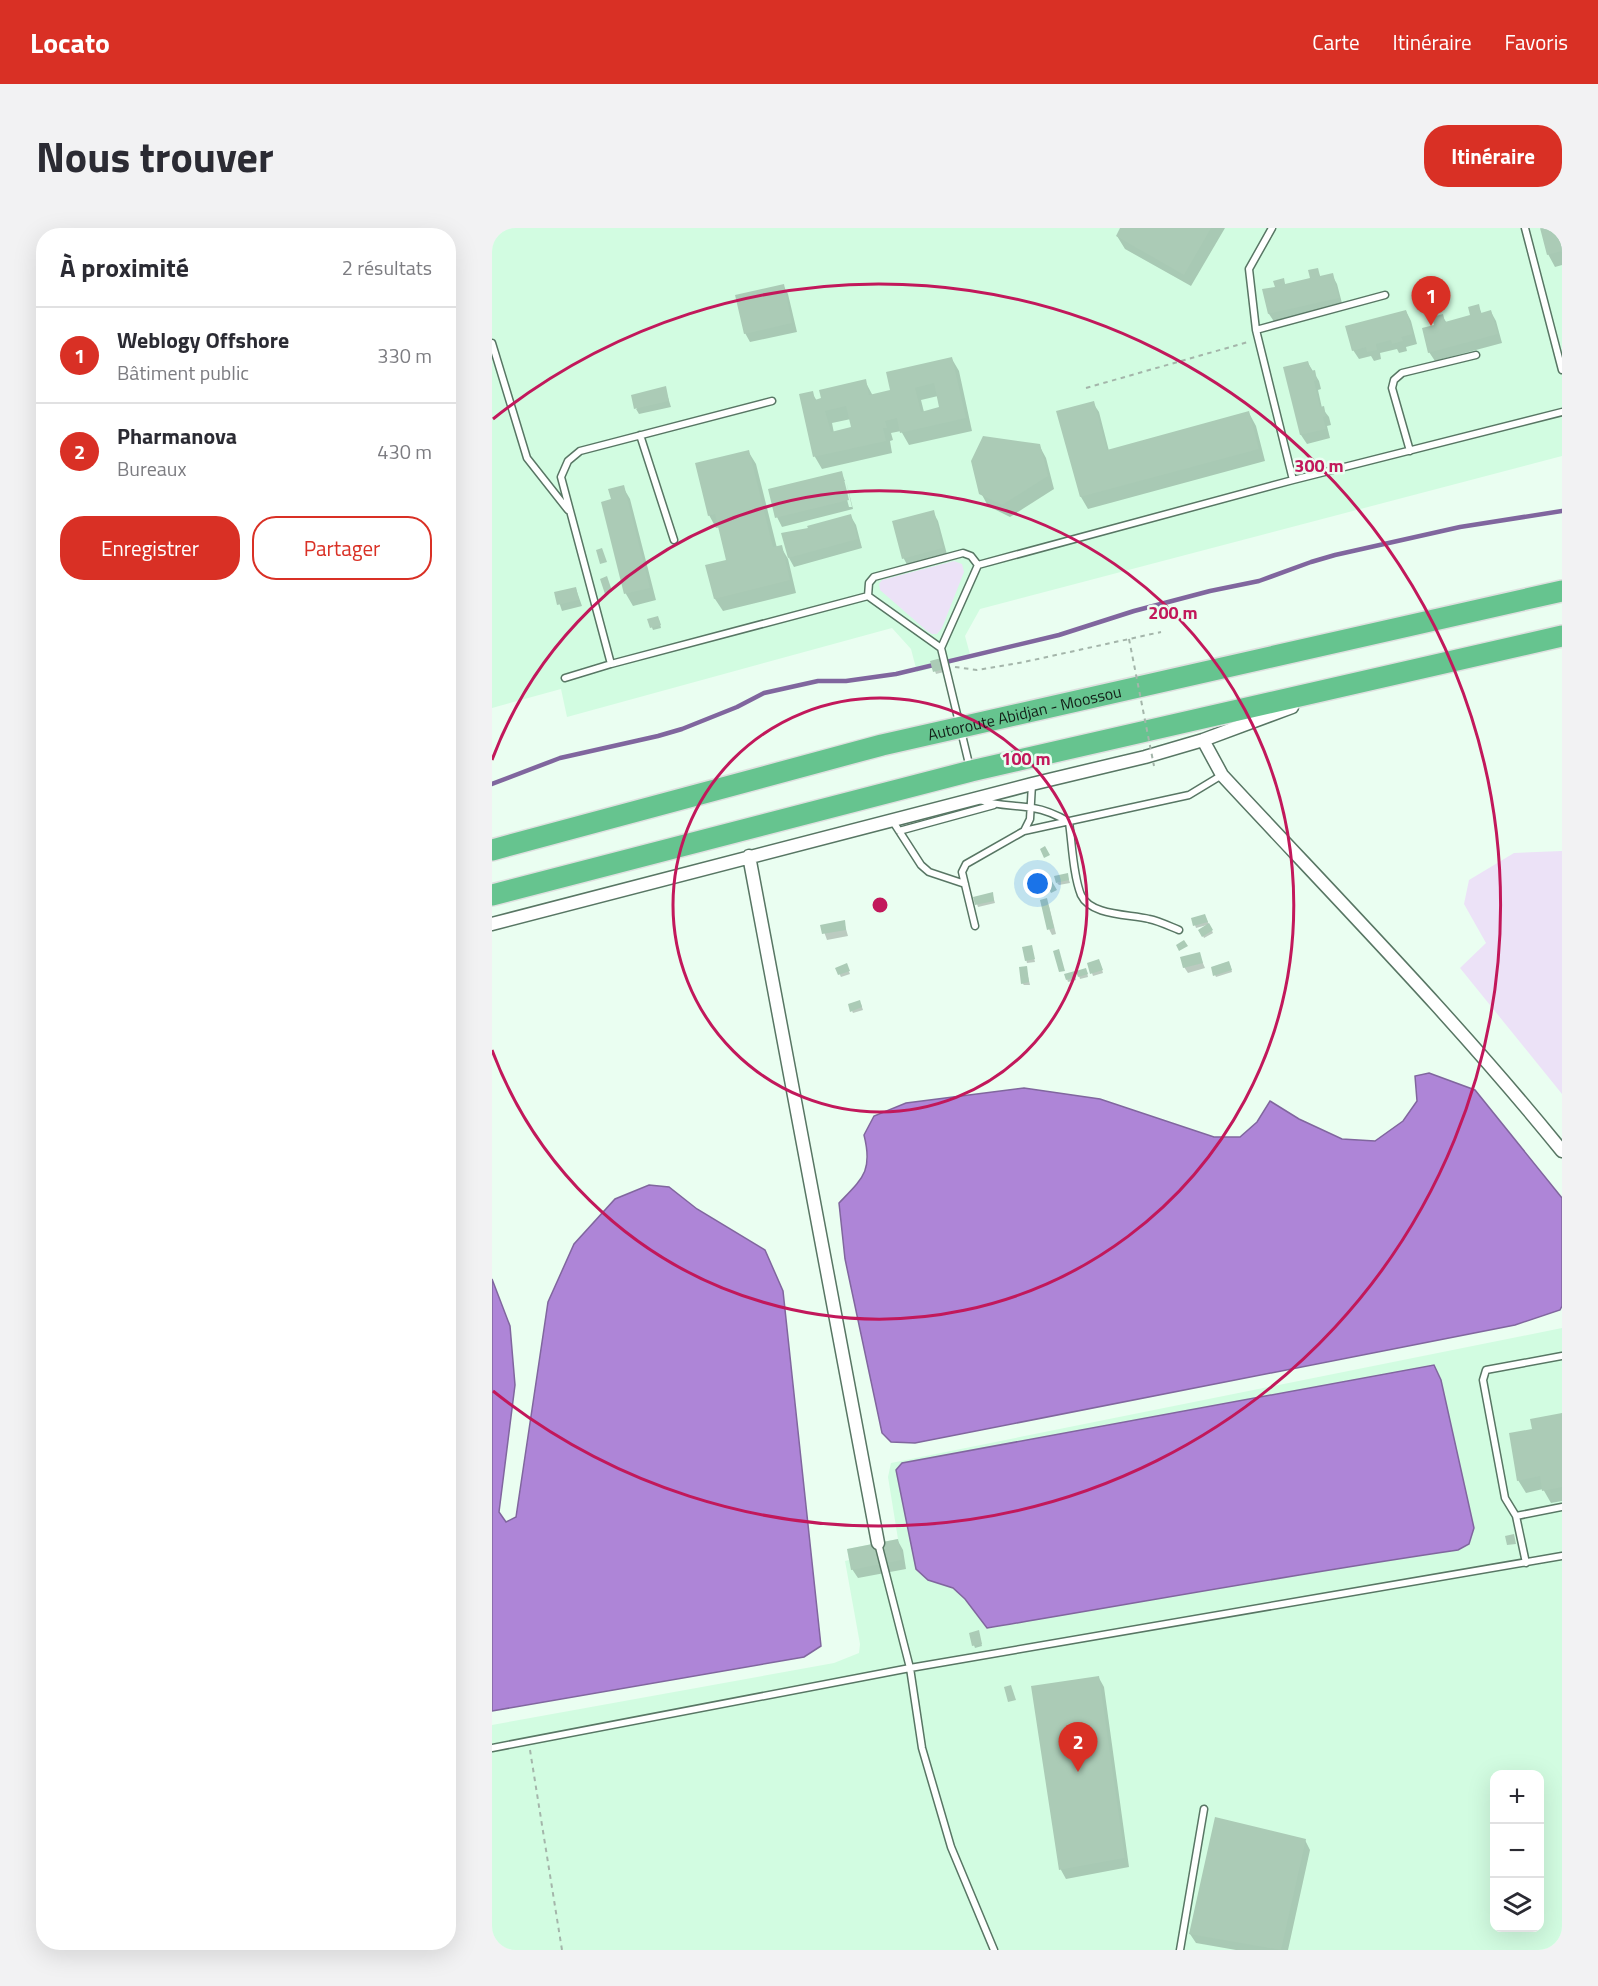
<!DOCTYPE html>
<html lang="fr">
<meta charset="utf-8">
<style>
body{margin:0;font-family:"Titillium Web",sans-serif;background:#f2f2f3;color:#2b2b33}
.controls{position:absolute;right:18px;bottom:18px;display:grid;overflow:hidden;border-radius:12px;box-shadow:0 6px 24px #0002}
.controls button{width:54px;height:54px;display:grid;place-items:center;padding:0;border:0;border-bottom:2px solid #e1e1e2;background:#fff;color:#2b2b33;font:30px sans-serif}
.you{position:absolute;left:546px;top:656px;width:21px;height:21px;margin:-15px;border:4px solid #fff;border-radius:50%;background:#1a73e8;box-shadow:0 0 0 9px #1a73e833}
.badge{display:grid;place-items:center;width:39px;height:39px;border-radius:50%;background:#d93025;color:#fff;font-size:20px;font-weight:700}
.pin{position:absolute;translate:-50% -50px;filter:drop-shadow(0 2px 3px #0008)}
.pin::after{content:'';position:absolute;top:32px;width:21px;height:18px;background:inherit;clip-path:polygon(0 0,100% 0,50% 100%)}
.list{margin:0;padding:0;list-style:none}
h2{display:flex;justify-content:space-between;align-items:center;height:78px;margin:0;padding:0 24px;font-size:26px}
h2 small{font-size:20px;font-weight:400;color:#7c7c81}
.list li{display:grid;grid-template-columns:39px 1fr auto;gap:18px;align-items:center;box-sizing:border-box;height:96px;padding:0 24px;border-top:2px solid #e1e1e2}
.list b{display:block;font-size:22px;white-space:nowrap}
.list p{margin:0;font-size:20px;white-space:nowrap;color:#7c7c81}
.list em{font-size:20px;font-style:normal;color:#7c7c81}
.actions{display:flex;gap:12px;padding:18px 24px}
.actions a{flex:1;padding:14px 0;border:2px solid #d93025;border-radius:24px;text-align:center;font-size:21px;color:#d93025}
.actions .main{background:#d93025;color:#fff}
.icon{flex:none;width:33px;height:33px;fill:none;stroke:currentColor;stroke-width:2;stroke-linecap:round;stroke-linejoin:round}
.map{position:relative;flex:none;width:1070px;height:1722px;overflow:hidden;border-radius:24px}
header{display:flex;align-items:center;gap:36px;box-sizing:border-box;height:84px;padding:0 30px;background:#d93025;color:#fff}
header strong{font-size:28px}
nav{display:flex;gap:33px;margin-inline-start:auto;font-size:21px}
.intro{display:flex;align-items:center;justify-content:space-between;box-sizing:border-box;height:144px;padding:0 36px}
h1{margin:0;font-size:42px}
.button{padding:15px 27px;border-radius:24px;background:#d93025;color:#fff;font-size:21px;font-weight:700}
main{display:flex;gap:36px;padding:0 36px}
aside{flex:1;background:#fff;border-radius:24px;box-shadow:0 6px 24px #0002}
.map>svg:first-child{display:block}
.built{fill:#d2fce1;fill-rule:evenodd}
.green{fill:#ece2f7}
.water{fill:#ae85d7;stroke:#80669e;stroke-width:1.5}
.shadow{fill:#0003;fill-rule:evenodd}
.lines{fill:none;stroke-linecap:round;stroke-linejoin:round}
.stream{stroke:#80669e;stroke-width:4.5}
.building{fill:#abcbb6;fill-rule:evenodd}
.lane-casing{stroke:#587664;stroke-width:9}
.street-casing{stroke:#587664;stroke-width:15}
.highway-casing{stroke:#dee0df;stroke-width:24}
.path{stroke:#a4b5aa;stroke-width:2;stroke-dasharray:4.5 4.5;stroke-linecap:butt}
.lane{stroke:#fff;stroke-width:6}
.street{stroke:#fff;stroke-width:12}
.highway{stroke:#66c48f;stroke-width:21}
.path-bridge{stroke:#a4b5aa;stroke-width:2;stroke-dasharray:4.5 4.5;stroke-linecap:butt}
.ring{fill:none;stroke:#c2185b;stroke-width:3}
.labels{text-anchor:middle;stroke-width:5;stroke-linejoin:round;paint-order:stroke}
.street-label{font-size:16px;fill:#131f18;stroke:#eafef1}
.centre{fill:#c2185b;stroke:#eafef1;stroke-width:3}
.ring-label{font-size:18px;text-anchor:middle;font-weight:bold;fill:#c2185b;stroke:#eafef1;stroke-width:5;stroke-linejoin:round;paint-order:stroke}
</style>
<header>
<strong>Locato</strong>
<nav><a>Carte</a><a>Itinéraire</a><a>Favoris</a></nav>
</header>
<div class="intro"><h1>Nous trouver</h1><a class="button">Itinéraire</a></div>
<main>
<aside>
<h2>À proximité<small>2 résultats</small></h2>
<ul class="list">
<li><span class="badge">1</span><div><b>Weblogy Offshore</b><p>Bâtiment public</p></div><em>330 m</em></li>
<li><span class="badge">2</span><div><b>Pharmanova</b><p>Bureaux</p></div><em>430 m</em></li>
</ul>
<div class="actions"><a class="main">Enregistrer</a><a>Partager</a></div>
</aside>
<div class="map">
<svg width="1070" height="1722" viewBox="0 0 1070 1722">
<rect width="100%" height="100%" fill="#eafef1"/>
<!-- built -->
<path class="built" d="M0 0H1070V228L488 381 473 408 479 430 425 444 419 421 400 400 75 489 69 461 0 480Z
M1070 1100V1722H0V1497L342 1435 367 1425 368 1416 353 1333 357 1332 355 1321 406 1311 396 1249 399 1235ZM1002 1546H1048V1700H1002Z"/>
<!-- green -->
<path class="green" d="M462 333 470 336 472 344 450 400 445 406H440L435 403 388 362 387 356 390 352Z
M1070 623V866L968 740 994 715 972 676 977 652 1022 625Z"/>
<!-- water -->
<path class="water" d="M937 845 983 862 1070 970V1078L1068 1082 1023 1097 423 1215 399 1214 390 1205 353 1031 347 975C371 950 381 943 372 907L382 888 414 875 532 860 608 871 722 909H748L765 894 778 873 807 891 850 911 883 913 911 893 925 873 923 848Z
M157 957 177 959 205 981 273 1022 291 1063 329 1418 312 1429 0 1483V1051L18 1098 23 1157 7 1284 14 1294 24 1289 56 1074 82 1016 123 971Z
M942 1137 949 1152 982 1300 977 1316 966 1322C808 1345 652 1374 495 1400L473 1371 461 1360 436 1352 424 1341 404 1242 410 1235Z"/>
<!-- shadow -->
<path class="shadow" d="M630 0H733L699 58 633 21 625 8Z
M1049 0H1070V37L1063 39 1056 26Z
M825 42 829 50 840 47 845 56 851 79 783 95 777 86 772 63 784 60 791 52 794 58 820 52Z
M291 57 296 66 305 104 258 114 253 105Z
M986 78 990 86 999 84 1004 93 1010 115 943 133 937 124 944 98 950 88 955 95 980 88Z
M914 83 919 93 925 116 914 119 915 123 907 125 905 121 888 125 889 131 882 133 879 128 867 131 861 122Z
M460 131 467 143 480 203 417 217 409 203 399 205 401 212 398 213 400 225 330 241 323 229 309 167 320 165 325 173 373 153 381 168 400 163ZM446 168 449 181 432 184 429 172ZM359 191 361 200 342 205 340 195Z
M816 135 827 153 829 161 826 162 830 180 837 189 839 197 835 198 838 210 815 216 809 207 793 140Z
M173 160 179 179 147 186 144 181Z
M601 175 607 184 617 223 757 185 764 198 773 233 596 281 589 269 566 184Z
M547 217 554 230 562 261 518 289 496 278 489 265Z
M256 223 264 236 285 320 289 319 296 331 304 365 231 383 223 371 215 338 236 333 228 299 224 300 217 287Z
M349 245 353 253H350L357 279H360L354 253 361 281 290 299 285 289Z
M131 259 138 271 164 372 141 378 134 366 111 275 120 272Z
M441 284 446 293 456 330 417 340 412 331 402 294Z
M358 287 364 297 370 320 302 339 297 330 303 305Z
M84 361 90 378 70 383 64 365Z
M157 392H167L169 400 161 402Z
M448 432 452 444 444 446 440 434Z
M576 649 578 655 567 657 565 655Z
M501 668 503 675 486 679 483 670Z
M554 672 557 678 564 706 560 707 557 701Z
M714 690 721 705 712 710 708 702 715 697 704 700 701 691Z
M352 694 356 708 335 712 330 698Z
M531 720 540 721 543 734 535 735Z
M707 726 713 740 696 745 692 739Z
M608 735 611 745 601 748 597 736Z
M354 737 358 746 349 749 345 741Z
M738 737 740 744 724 749 723 747Z
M534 740 538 757H532L530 755Z
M595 744 596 749 588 751 587 748Z
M583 747 584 752 576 754 575 751Z
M369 776 371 782 361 785 360 783Z
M1070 1187V1273L1059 1275 1051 1261 1034 1265 1026 1252 1042 1203Z
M406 1313 411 1322 414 1341 366 1350 360 1341Z
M478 1406H487L490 1418 483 1420Z
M607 1450 612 1459 637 1639 574 1651 569 1642 541 1459Z
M813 1612 818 1622 796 1722H744L704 1715 698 1706Z"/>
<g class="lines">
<!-- stream -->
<path class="stream" d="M0 556 68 530 166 508 190 501 245 479 272 465 326 453H354L404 446 567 407 642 383 718 363 767 353 819 334 843 327 968 299 1070 283"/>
</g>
<!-- building -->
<path class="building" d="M628 0H719L692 47 624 8Z
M1048 0H1070V23L1055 27Z
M826 40 828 48 841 45 847 70 776 86 770 61 783 59 781 53 792 50 793 56 818 50 816 42Z
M292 56 300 95 252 106 243 67Z
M987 76 989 85 999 82 1006 106 936 125 930 100 942 97 940 89 951 86 953 94 978 87 976 79Z
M914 82 921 106 909 109 911 113 900 116 899 112 884 116 885 122 875 124 874 119 860 123 853 98Z
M460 129 474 190 408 205 405 190 393 193 395 200H391L394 213 321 229 307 166 321 163 323 172 329 170 327 162 374 151 377 167 398 162 394 144ZM442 155 447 179 429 184 423 160ZM354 178 359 199 339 204 333 183Z
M816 133 819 143 823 142 825 152 822 153 828 179 832 178 834 188 831 189 834 201 808 207 791 139Z
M174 158 177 173 142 181 139 167Z
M602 173 615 222 757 183 767 221 588 269 564 183Z
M491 208 548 216 556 248 510 277 487 266 479 233Z
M257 222 281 319 290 317 298 352 222 371 213 337 234 332 223 286 216 288 203 235Z
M350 243 357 272 283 290 276 261Z
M132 257 158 360 132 366 109 274 119 271 116 261Z
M442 282 451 320 410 331 400 293Z
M359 286 366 311 296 330 289 305 316 300 315 298Z
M110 320 115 334 108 336 104 322Z
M115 348 120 363 113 366 108 351Z
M84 359 87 372 65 377 62 364Z
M166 388 169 397 158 400 155 391Z
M449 430 452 441 441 444 438 433Z
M553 618 558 627 552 630 548 621Z
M576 645 577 652 564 655 562 648Z
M558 650 565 662 559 665 553 653Z
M501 664 502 673 483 677 481 669Z
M555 670 562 700 555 702 548 672Z
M713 686 716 694 701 698 699 690Z
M353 692 354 702 330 706 328 697Z
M717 695 721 702 710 709 706 702Z
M692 712 696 718 687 723 684 717Z
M540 717 543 731 533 733 530 719Z
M567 721 573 743 567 744 561 723Z
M708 724 711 735 691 740 688 729Z
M607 731 611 742 598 746 595 735Z
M737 733 740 742 721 748 719 739Z
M355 735 358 743 346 747 343 740Z
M535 738 537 754 529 756 527 739Z
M594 740 596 746 586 749 584 743Z
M583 743 584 749 574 752 572 746Z
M368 772 370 779 358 784 356 776Z
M1070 1185V1259L1050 1263 1048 1248 1025 1253 1017 1205 1040 1201 1038 1191Z
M1022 1306 1024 1316 1015 1317 1013 1308Z
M406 1311 410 1332 359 1342 355 1321Z
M487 1402 490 1416 480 1418 477 1405Z
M607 1448 633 1630 567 1642 539 1458Z
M519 1457 524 1472 516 1474 512 1459Z
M723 1589 814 1611 789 1722 697 1706Z"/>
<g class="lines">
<!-- lane casing -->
<g class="lane-casing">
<path id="lane" d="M780 0 757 41 764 102 801 252
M1033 0 1070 142
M764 102 893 67
M0 115 35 230 76 282
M148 207 182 312
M918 223 900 160 902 152 910 145 984 127
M376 368 377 355 382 349 471 325 479 328 486 337
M376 368 449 420
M119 436 69 249 76 233 88 223 280 173
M73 450 119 436 376 368
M478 540 449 420 486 337 801 252 1070 184
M487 572C505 578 522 577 541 580 554 582 565 587 577 594 580 615 581 647 589 667 599 688 637 686 657 691 667 693 677 698 687 702
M400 592 429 637 437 644 473 656
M407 603 502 577
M532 603 538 591 540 556
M483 698 470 644 474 636 532 603 697 567 730 547
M1024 1288 1070 1279
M386 1315 418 1440 430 1520 459 1619 502 1722
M1034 1335 1024 1288 1013 1270 991 1152 994 1142 1070 1128
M0 1520 418 1440 1070 1328
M688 1722 712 1581"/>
</g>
<!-- street casing -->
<g class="street-casing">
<path id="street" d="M711 512 730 547C845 671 964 792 1070 923
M257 628 386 1315
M0 696 540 556 653 529 711 512 800 479"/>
</g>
<!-- highway casing -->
<g class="highway-casing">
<g id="highway">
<path id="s1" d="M0 622 390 517 1070 363"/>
<path d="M0 667 479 543 1070 408"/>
</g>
</g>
<!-- path -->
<path class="path" d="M594 160 756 114
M463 439 485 442 532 434 669 404
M38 1522 70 1722"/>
<!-- lane -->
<use href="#lane" class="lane"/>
<!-- street -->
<use href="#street" class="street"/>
<!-- highway -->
<use href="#highway" class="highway"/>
<!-- path-bridge -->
<path class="path-bridge" d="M637 411 662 538"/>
</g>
<!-- distance rings -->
<g class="ring">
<circle cx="388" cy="677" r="207"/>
<path d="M0 532A414 414 0 1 1 0 822"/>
<path d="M1 191A621 621 0 1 1 1 1163"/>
</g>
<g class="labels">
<!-- street labels -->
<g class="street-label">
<text dy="6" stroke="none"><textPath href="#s1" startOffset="550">Autoroute Abidjan - Moossou</textPath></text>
</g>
</g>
<circle cx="388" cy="677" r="9" class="centre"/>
<g class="ring-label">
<text x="827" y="244">300 m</text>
<text x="681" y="391">200 m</text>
<text x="534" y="537">100 m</text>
</g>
</svg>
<div class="controls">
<button>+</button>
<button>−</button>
<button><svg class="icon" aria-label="layers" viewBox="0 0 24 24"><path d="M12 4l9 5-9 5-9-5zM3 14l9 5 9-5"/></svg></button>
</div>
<div class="you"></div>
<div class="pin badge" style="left:939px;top:98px">1</div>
<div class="pin badge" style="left:586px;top:1544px">2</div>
</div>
</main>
